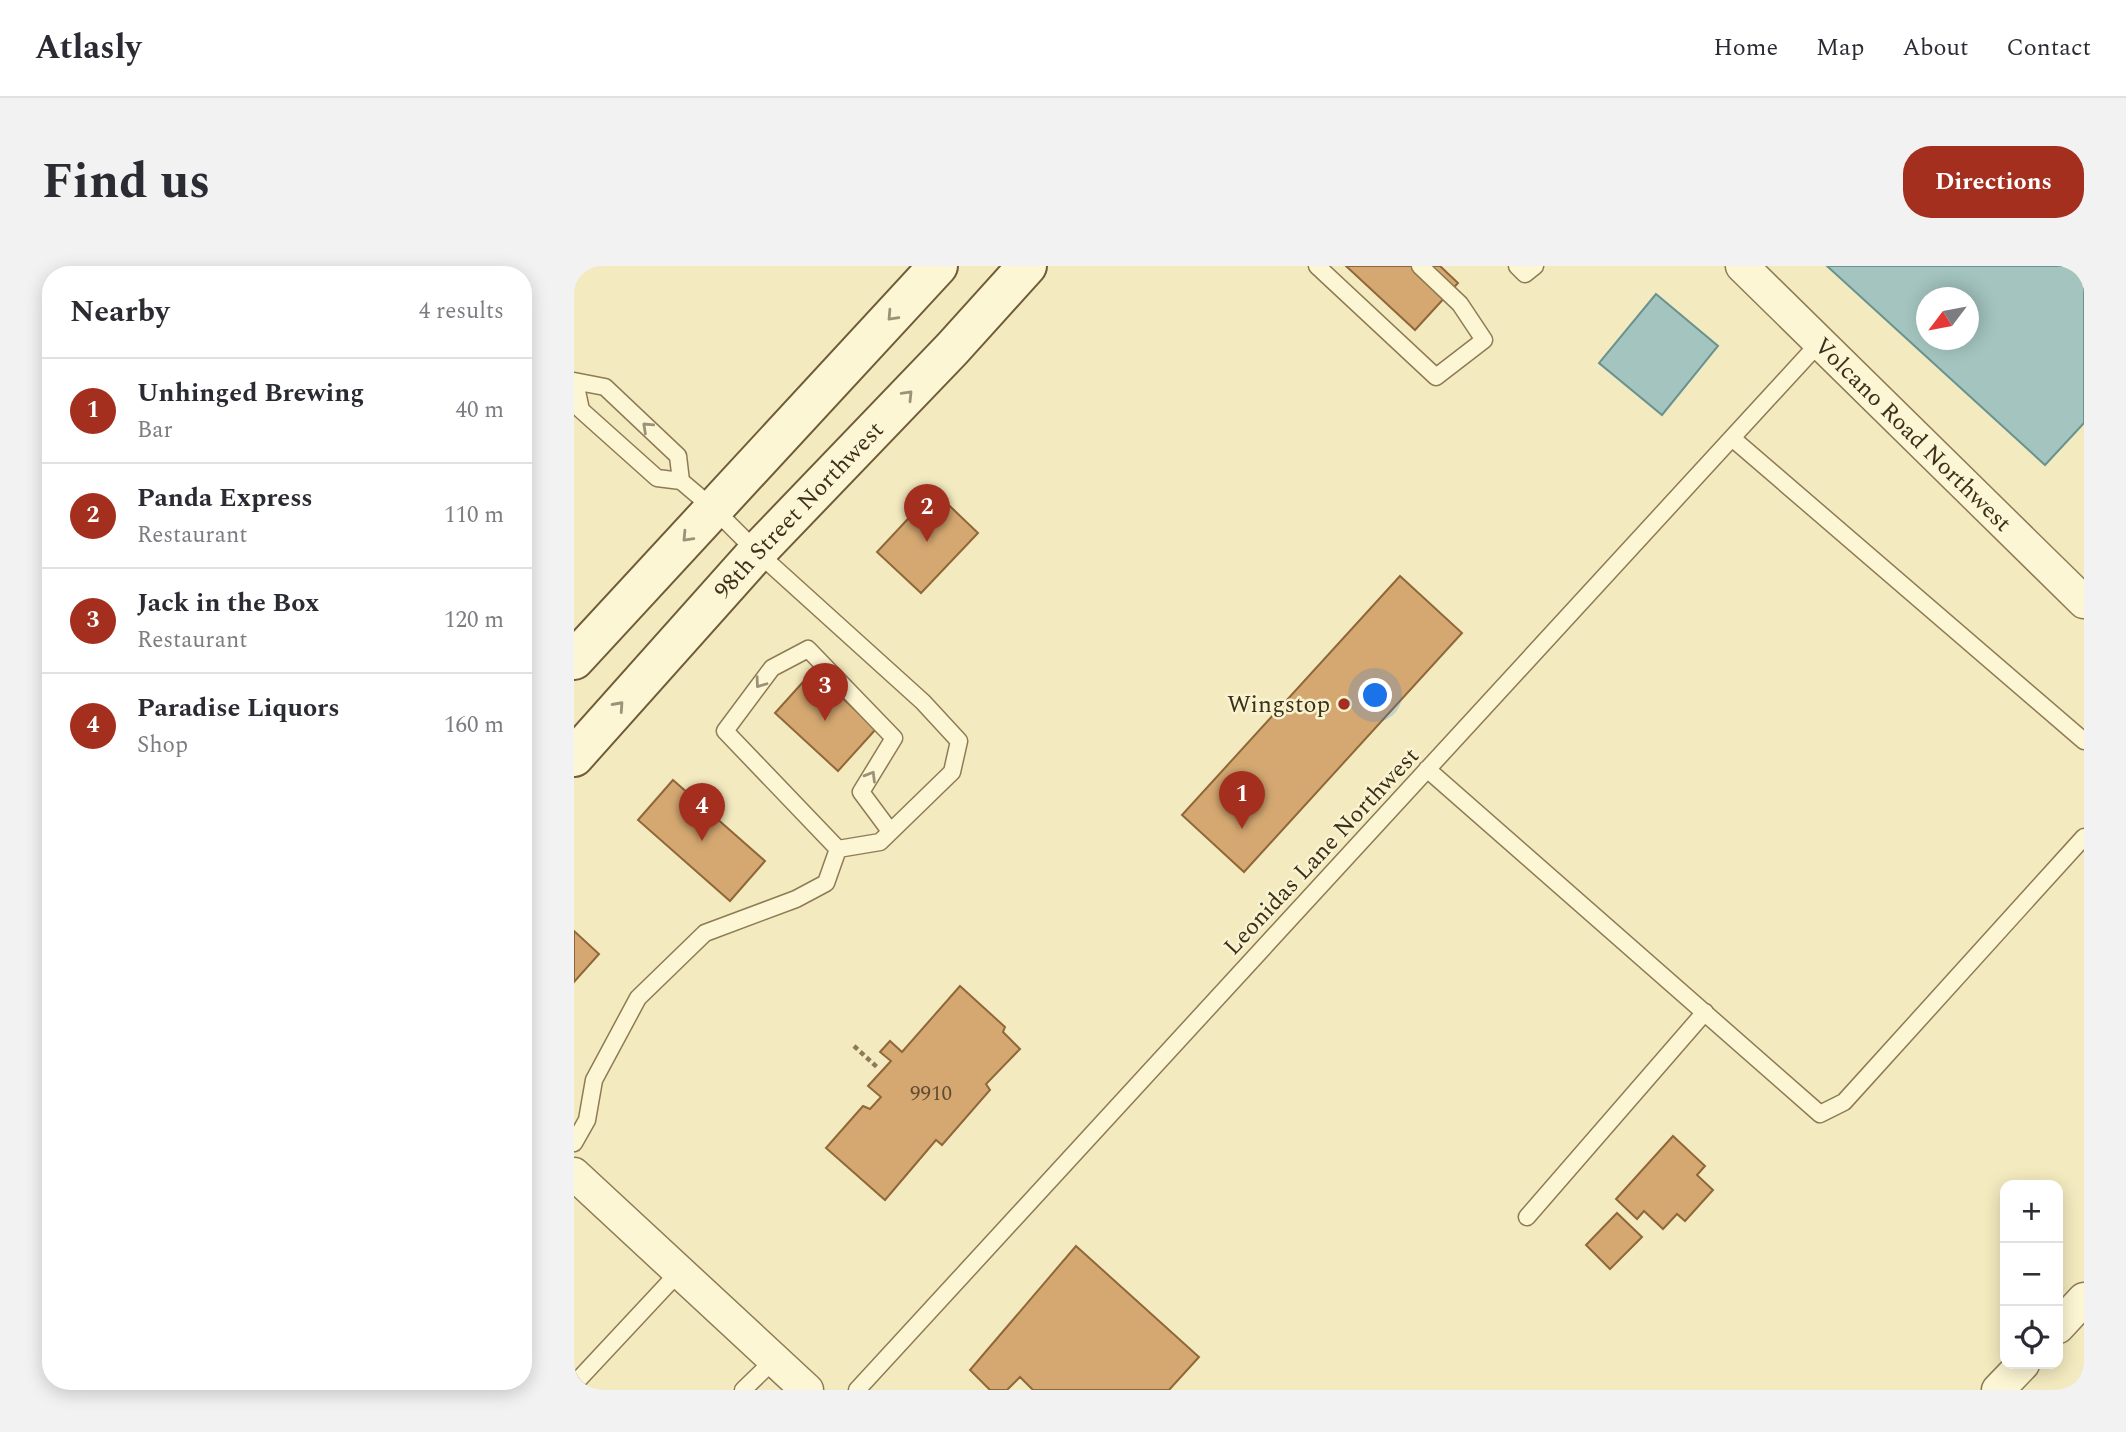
<!DOCTYPE html>
<meta charset="utf-8">
<style>
body{margin:0;font-family:Spectral,serif;background:#f2f2f3;color:#2b2b33}
.controls{position:absolute;right:21px;bottom:21px;display:grid;overflow:hidden;border-radius:14px;box-shadow:0 4px 18px #0003}
.controls button{width:63px;height:63px;display:grid;place-items:center;padding:0;border:0;border-bottom:2px solid #e1e1e2;background:#fff;color:#2b2b33;font:35px sans-serif}
.compass{position:absolute;left:1342px;top:21px;width:63px;height:63px;border-radius:50%;background:#fff;box-shadow:0 4px 18px #0003;rotate:238deg}
.you{position:absolute;left:802px;top:430px;width:24px;height:24px;margin:-18px;border:5px solid #fff;border-radius:50%;background:#1a73e8;box-shadow:0 0 0 10px #1a73e833}
.badge{display:grid;place-items:center;width:46px;height:46px;border-radius:50%;background:#a42f1e;color:#fff;font-size:23px;font-weight:700}
.pin{position:absolute;translate:-50% -58px;filter:drop-shadow(0 2px 4px #0008)}
.pin::after{content:'';position:absolute;top:37px;width:24px;height:21px;background:inherit;clip-path:polygon(0 0,100% 0,50% 100%)}
.list{margin:0;padding:0;list-style:none}
h2{display:flex;justify-content:space-between;align-items:center;height:91px;margin:0;padding:0 28px;font-size:30px}
h2 small{font-size:23px;font-weight:400;color:#7c7c81}
.list li{display:grid;grid-template-columns:46px 1fr auto;gap:21px;align-items:center;box-sizing:border-box;height:105px;padding:0 28px;border-top:2px solid #e1e1e2}
.list b{display:block;font-size:26px;white-space:nowrap}
.list p{margin:0;font-size:23px;white-space:nowrap;color:#7c7c81}
.list em{font-size:23px;font-style:normal;color:#7c7c81}
.icon{flex:none;width:38px;height:38px;fill:none;stroke:currentColor;stroke-width:2;stroke-linecap:round;stroke-linejoin:round}
.map{position:relative;flex:none;width:1510px;height:1124px;overflow:hidden;border-radius:28px}
header{display:flex;align-items:center;gap:42px;box-sizing:border-box;height:98px;padding:0 35px;background:#fff;border-bottom:2px solid #e1e1e2}
header strong{font-size:33px}
nav{display:flex;gap:38px;margin-inline-start:auto;font-size:24px}
.intro{display:flex;align-items:center;justify-content:space-between;box-sizing:border-box;height:168px;padding:0 42px}
h1{margin:0;font-size:49px}
.button{padding:18px 32px;border-radius:28px;background:#a42f1e;color:#fff;font-size:24px;font-weight:700}
main{display:flex;gap:42px;padding:0 42px}
aside{flex:1;background:#fff;border-radius:28px;box-shadow:0 4px 18px #0003}
.map>svg:first-child{display:block}
.water{fill:#a3c4bf;stroke:#69938f;stroke-width:2;fill-rule:evenodd}
.building{fill:#d5a871;stroke:#906738;stroke-width:2}
.lines{fill:none;stroke-linecap:round;stroke-linejoin:round}
.lane-casing{stroke:#8e7b55;stroke-width:19}
.street-casing{stroke:#8e7b55;stroke-width:35}
.secondary-casing{stroke:#705c38;stroke-width:42}
.path{stroke:#8e7b55;stroke-width:4.5;stroke-dasharray:5 3.5;stroke-linecap:butt}
.lane{stroke:#fdf6d4;stroke-width:16}
.street{stroke:#fdf6d4;stroke-width:32}
.secondary{stroke:#fdf6d4;stroke-width:38}
.oneway{stroke:#9c9278}
.poi-dot{fill:#a42f1e;stroke:#f9f3d0;stroke-width:2.5}
.labels{text-anchor:middle;stroke-width:5;stroke-linejoin:round;paint-order:stroke}
.number-label{font-size:21px;fill:#624d30}
.street-label{font-size:24px;fill:#3c2f1b;stroke:#f9f3d0}
.poi-label{font-size:24px;fill:#3c2f1b;stroke:#f9f3d0;text-anchor:end}
</style>
<header>
<strong>Atlasly</strong>
<nav><a>Home</a><a>Map</a><a>About</a><a>Contact</a></nav>
</header>
<div class="intro"><h1>Find us</h1><a class="button">Directions</a></div>
<main>
<aside>
<h2>Nearby<small>4 results</small></h2>
<ul class="list">
<li><span class="badge">1</span><div><b>Unhinged Brewing</b><p>Bar</p></div><em>40 m</em></li>
<li><span class="badge">2</span><div><b>Panda Express</b><p>Restaurant</p></div><em>110 m</em></li>
<li><span class="badge">3</span><div><b>Jack in the Box</b><p>Restaurant</p></div><em>120 m</em></li>
<li><span class="badge">4</span><div><b>Paradise Liquors</b><p>Shop</p></div><em>160 m</em></li>
</ul>
</aside>
<div class="map">
<svg width="1510" height="1124" viewBox="0 0 1510 1124">
<rect width="100%" height="100%" fill="#f3eabf"/>
<!-- water -->
<path class="water" d="M1253 0H1510V157L1471 199ZM1352 32H1394V74H1352Z
M1082 28 1144 80 1088 149 1025 97Z"/>
<!-- building -->
<path class="building" d="M772 0H866L884 17 841 64Z
M360 225 404 267 347 327 303 286Z
M826 310 888 367 670 606 608 549Z
M239 405 302 463 264 505 201 447Z
M99 514 191 595 156 635 64 554Z
M0 665 25 688 0 716Z
M386 720 431 761 429 766 446 783 412 818 416 824 368 879 362 874 311 934 252 882 289 840 296 843 307 831 294 820 317 795 306 786 316 775 328 786Z
M1099 870 1131 900 1123 909 1139 924 1111 955 1103 948 1089 963 1070 945 1063 953 1042 933Z
M1043 947 1068 971 1036 1003 1012 979Z
M502 980 625 1091 595 1124H459L446 1111 433 1124H416L396 1104Z"/>
<g class="lines">
<!-- lane casing -->
<g class="lane-casing">
<path id="lane" d="M743 0 862 111 910 74 886 38 846 0
M943 0 951 8 961 0
M0 115 31 121 104 190 107 215
M1158 172 1510 475
M853 503 1246 848 1270 836 1510 571
M264 583 151 465 198 402 234 383 320 472 287 526 316 565
M0 877 13 854 20 814 64 732 131 667 222 633 252 617 264 583 306 576 378 506 385 475 349 436 183 286 140 243 107 215 83 212 7 144 1 116
M953 951 1131 746
M5 1113 105 1006
M169 1124 200 1094
M283 1124 1246 76"/>
</g>
<!-- street casing -->
<g class="street-casing">
<g id="street">
<path id="s1" d="M1168 0 1510 336"/>
<path d="M0 908 233 1124"/>
<path d="M1484 1061 1510 1033"/>
<path d="M1424 1124 1449 1098"/>
</g>
</g>
<!-- secondary casing -->
<g class="secondary-casing">
<g id="secondary">
<path d="M0 394 364 0"/>
<path id="s2" d="M0 491 183 286 378 83 453 0"/>
</g>
</g>
<!-- path -->
<path class="path" d="M280 780 304 802"/>
<!-- lane -->
<use href="#lane" class="lane"/>
<!-- street -->
<use href="#street" class="street"/>
<!-- secondary -->
<use href="#secondary" class="secondary"/>
</g>
<!-- one-way arrows -->
<defs><path id="oneway-chevron" d="M-2-3.5L2.5 0L-2 3.5" fill="none" stroke-width="1.6" stroke-linecap="round" stroke-linejoin="round" transform="scale(1.75)"/></defs>
<g class="oneway">
<use href="#oneway-chevron" transform="translate(318 50) rotate(133)"/>
<use href="#oneway-chevron" transform="translate(334 129) rotate(-46)"/>
<use href="#oneway-chevron" transform="translate(73 161) rotate(-137)"/>
<use href="#oneway-chevron" transform="translate(113 271) rotate(133)"/>
<use href="#oneway-chevron" transform="translate(186 417) rotate(126)"/>
<use href="#oneway-chevron" transform="translate(45 440) rotate(-48)"/>
<use href="#oneway-chevron" transform="translate(297 510) rotate(-59)"/>
</g>
<!-- markers -->
<circle class="poi-dot" cx="770" cy="438" r="7"/>
<g class="labels">
<!-- number labels -->
<g class="number-label">
<text x="357" y="834">9910</text>
</g>
<!-- street labels -->
<g class="street-label">
<text dy="8" stroke="none"><textPath href="#s1" startOffset="240">Volcano Road Northwest</textPath></text>
<text dy="8" stroke="none"><textPath href="#s2" startOffset="334">98th Street Northwest</textPath></text>
<text transform="translate(747 585) rotate(-47)" y="8">Leonidas Lane Northwest</text>
</g>
<!-- poi labels -->
<g class="poi-label">
<text x="756" y="446">Wingstop</text>
</g>
</g>
</svg>
<div class="controls">
<button>+</button>
<button>−</button>
<button><svg class="icon" aria-label="locate" viewBox="0 0 24 24"><circle cx="12" cy="12" r="6"/><path d="M12 2v4M12 18v4M2 12h4M18 12h4"/></svg></button>
</div>
<svg class="compass" viewBox="-18 -18 36 36"><path d="M0-13l5 13h-10z" fill="#e53935"/><path d="M0 13l5-13h-10z" fill="#7c7c81"/></svg>
<div class="you"></div>
<div class="pin badge" style="left:668px;top:563px">1</div>
<div class="pin badge" style="left:353px;top:276px">2</div>
<div class="pin badge" style="left:251px;top:455px">3</div>
<div class="pin badge" style="left:128px;top:575px">4</div>
</div>
</main>
